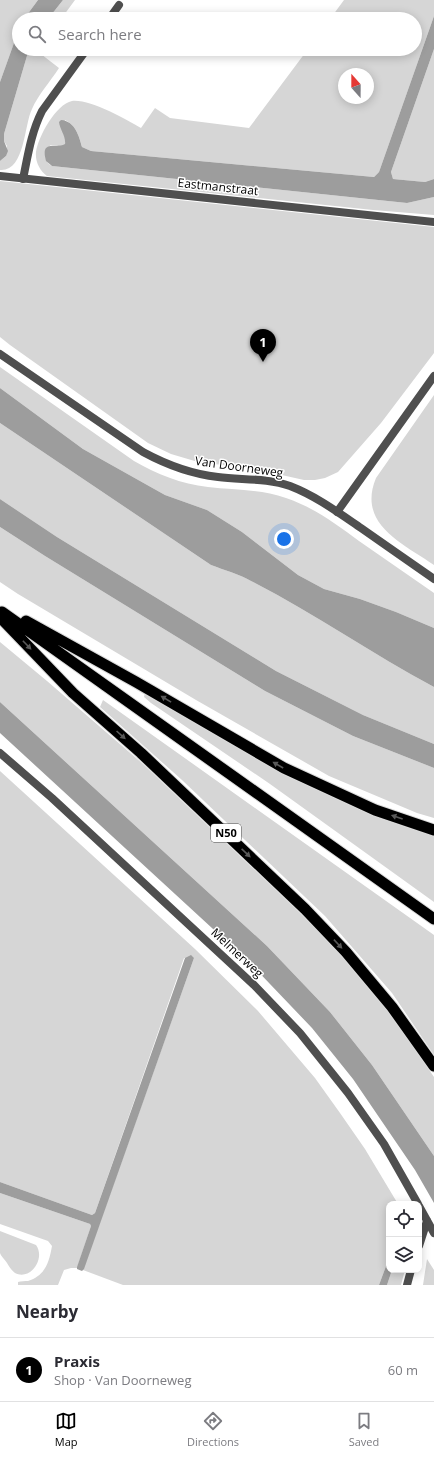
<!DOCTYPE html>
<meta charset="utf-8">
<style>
body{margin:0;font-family:"Open Sans",sans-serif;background:#f2f2f3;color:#2b2b33}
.controls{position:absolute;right:12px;bottom:12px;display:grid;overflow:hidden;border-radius:8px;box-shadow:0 2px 10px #0003}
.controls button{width:36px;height:36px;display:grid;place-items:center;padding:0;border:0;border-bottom:1px solid #e1e1e2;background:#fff;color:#2b2b33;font:20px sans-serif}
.compass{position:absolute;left:338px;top:68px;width:36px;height:36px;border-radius:50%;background:#fff;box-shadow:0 2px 10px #0003;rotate:339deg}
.you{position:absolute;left:284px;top:539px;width:14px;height:14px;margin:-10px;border:3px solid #fff;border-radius:50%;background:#1a73e8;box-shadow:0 0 0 6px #1a73e833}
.badge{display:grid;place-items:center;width:26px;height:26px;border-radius:50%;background:#000;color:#fff;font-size:13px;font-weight:700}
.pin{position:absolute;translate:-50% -33px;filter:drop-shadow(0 1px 2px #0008)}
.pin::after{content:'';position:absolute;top:21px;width:14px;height:12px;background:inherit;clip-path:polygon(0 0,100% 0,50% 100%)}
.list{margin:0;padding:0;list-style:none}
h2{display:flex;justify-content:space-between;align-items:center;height:52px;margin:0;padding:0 16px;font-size:17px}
h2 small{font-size:13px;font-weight:400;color:#7c7c81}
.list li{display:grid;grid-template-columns:26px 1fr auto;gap:12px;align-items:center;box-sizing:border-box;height:64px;padding:0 16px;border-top:1px solid #e1e1e2}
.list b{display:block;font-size:15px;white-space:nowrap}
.list p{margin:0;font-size:13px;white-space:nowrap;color:#7c7c81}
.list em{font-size:13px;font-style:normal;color:#7c7c81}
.icon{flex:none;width:22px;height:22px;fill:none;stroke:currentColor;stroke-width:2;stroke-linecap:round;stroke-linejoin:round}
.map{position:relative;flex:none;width:434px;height:1285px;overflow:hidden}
.search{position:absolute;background:#fff;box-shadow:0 2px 10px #0003;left:12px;right:12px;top:12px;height:44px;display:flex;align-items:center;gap:10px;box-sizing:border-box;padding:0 14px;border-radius:22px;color:#7c7c81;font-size:15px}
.sheet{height:116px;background:#fff}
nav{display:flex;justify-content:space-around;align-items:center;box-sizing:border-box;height:56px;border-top:1px solid #e1e1e2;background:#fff;font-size:11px;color:#7c7c81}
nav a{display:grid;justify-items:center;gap:2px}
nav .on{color:#000}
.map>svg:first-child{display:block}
.green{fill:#d6d6d6;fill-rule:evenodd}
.water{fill:#9d9d9d}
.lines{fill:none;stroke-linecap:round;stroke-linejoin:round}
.trunk-casing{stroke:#dbdbdb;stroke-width:13}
.service{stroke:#4f4f4f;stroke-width:8}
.minor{stroke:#4f4f4f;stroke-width:8}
.tertiary{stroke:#4f4f4f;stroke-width:8}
.trunk{stroke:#000;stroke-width:11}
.oneway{fill:#595959}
.labels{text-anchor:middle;stroke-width:3;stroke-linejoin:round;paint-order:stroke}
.shield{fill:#fff;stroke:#4c4c4c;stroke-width:1}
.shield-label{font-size:11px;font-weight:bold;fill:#000}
.street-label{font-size:12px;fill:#000;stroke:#fff}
</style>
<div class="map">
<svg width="434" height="1285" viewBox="0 0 434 1285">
<rect width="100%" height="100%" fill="#fff"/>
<!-- green -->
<path class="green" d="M0 0H38L24 19H19V29L0 82Z
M63 0H75L61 19H48Z
M344 0H434V16L379 172 374 177 91 151 82 147C79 136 76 125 65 120V145L62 146 51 145 47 148C44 155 45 162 52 166L407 203 434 197V215L373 210 47 176C40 171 35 162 36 152 38 137 56 104 72 101 90 99 125 119 141 128L155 108 170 118 249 128 308 49H415V19H330ZM344 74H368V98H344Z
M29 49H38L37 51 59 68C50 82 38 95 32 109 24 125 25 172 0 170V161L6 156 7 146 4 141V134Z
M434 49V179L425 182 393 179 391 172Z
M0 181 434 227V353L381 423 338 472 325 478 315 480H304L255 469 198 462 171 454 148 443 10 345 0 337Z
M0 367 134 461C157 474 181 484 208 487 234 490 260 489 286 498 313 507 336 524 359 541 384 558 409 576 434 593V628L396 612 360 599 324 589 298 575 242 532 207 510 165 495 83 449 0 388Z
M434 395V565C402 543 357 524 376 478Z
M0 423 211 565C224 570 239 574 251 581 314 613 372 654 434 687V744L363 715 276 671 57 537 0 499Z
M0 527 45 556 265 691 353 736 434 768V818L417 813 329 776 196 700 18 594 0 582Z
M0 642 47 681 143 764 320 932 381 999 434 1077V1156L372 1065 330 1012 267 946 0 702Z
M145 693 301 780 434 834V902L270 784 151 703 144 697Z
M103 700 434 935V1055L392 993 325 916 182 780 100 707Z
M0 771 195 949 258 1011 315 1078 340 1113 365 1149 398 1204H389V1258L379 1285H123L83 1270 194 958H184L95 1213 92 1215 0 1182Z
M0 1193 90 1224 91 1226 77 1268H71L64 1270 58 1285H18V1282C21 1281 25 1281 28 1281 46 1275 49 1262 52 1246L48 1241 0 1224Z
M0 1231 36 1245C46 1259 30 1281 15 1273 11 1270 9 1266 7 1263 5 1260 1 1256 0 1253 0 1247 0 1237 0 1231Z
M427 1259 434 1270V1285H423Z
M392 1270H405L401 1285H387Z"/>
<!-- water -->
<path class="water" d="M38 0H63L48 19H24Z
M434 16V49L391 172 393 179 425 182 434 179V197L407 203 52 166 46 161C40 139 56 149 65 144 66 136 60 130 59 122L61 120C75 121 79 136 82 147L91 151 374 177 379 172Z
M19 29V49H29L4 134V141L8 151 6 156 0 161V82Z
M0 388 83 449 165 495 207 510 242 532 298 575 324 589 360 599 396 612 434 628V687C372 654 314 613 251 581 239 574 224 570 211 565L0 423Z
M0 499 57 537 276 671 363 715 434 744V768L353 736 265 691 45 556 0 527Z
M0 702 267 946 330 1012 372 1065 434 1156V1203L415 1170 353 1079 312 1028 250 963 0 733Z
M191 955 194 958 84 1269 82 1271 77 1269V1267L91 1226 90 1224 0 1193V1182L92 1215 95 1213 185 958Z
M389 1258V1270H392L387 1285H379Z"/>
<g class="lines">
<!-- trunk casing -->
<g class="trunk-casing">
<path id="trunk" d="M2 612 434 919
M0 617 73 693 141 753 305 909 346 952 392 1007 434 1066
M26 621 136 682 284 768 375 810 434 830"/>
</g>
<!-- service -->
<path class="service" d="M109 19 119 5
M23 179C28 155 31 133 42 111L87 49
M419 1246 427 1221
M407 1285 411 1270"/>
<!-- minor -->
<path class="minor" d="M0 176 434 222
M337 512 434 376
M0 753 52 798 254 985 300 1033 348 1093 384 1144 418 1204
M419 1206 434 1233"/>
<!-- tertiary -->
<path class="tertiary" d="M0 354 143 452C167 465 191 474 218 477 242 480 267 478 290 486 316 496 339 513 361 528 385 545 410 562 434 579"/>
<!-- trunk -->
<use href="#trunk" class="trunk"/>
</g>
<!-- one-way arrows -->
<defs><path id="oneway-solid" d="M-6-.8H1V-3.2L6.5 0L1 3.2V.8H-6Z"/></defs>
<g class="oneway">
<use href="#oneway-solid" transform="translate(27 645) rotate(46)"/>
<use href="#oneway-solid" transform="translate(166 699) rotate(-149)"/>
<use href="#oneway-solid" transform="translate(121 735) rotate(42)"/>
<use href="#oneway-solid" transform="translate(278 765) rotate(-150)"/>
<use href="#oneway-solid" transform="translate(397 817) rotate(-161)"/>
<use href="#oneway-solid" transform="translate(246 853) rotate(43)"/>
<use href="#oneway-solid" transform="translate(338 944) rotate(47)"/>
</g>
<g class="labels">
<!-- shield labels -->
<rect class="shield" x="211" y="824" width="30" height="18" rx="3"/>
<g class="shield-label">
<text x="226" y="837">N50</text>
</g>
<!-- street labels -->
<g class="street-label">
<text transform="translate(218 187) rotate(6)" y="4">Eastmanstraat</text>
<text transform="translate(239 467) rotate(8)" y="4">Van Doorneweg</text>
<text transform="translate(237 953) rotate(43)" y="4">Melmerweg</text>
</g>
</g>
</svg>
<div class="controls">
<button><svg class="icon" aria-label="locate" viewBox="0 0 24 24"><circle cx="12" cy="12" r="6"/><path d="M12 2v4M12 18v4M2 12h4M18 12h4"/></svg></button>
<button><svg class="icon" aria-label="layers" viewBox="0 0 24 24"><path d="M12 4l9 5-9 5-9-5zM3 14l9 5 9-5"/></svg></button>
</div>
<svg class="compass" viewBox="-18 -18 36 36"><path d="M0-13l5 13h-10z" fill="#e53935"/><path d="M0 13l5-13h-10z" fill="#7c7c81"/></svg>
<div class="you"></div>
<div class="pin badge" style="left:263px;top:362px">1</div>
<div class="search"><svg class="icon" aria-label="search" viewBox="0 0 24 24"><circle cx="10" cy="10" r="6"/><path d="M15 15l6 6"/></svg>Search here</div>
</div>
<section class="sheet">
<h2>Nearby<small></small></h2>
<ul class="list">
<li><span class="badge">1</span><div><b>Praxis</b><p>Shop · Van Doorneweg</p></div><em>60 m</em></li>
</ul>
</section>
<nav>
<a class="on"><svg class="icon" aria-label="map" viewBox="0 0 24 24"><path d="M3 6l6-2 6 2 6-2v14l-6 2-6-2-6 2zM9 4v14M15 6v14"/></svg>Map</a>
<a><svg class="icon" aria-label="directions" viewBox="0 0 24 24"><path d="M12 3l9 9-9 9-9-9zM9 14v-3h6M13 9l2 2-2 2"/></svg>Directions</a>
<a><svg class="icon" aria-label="saved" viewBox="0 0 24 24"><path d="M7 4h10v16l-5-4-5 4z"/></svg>Saved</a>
</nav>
